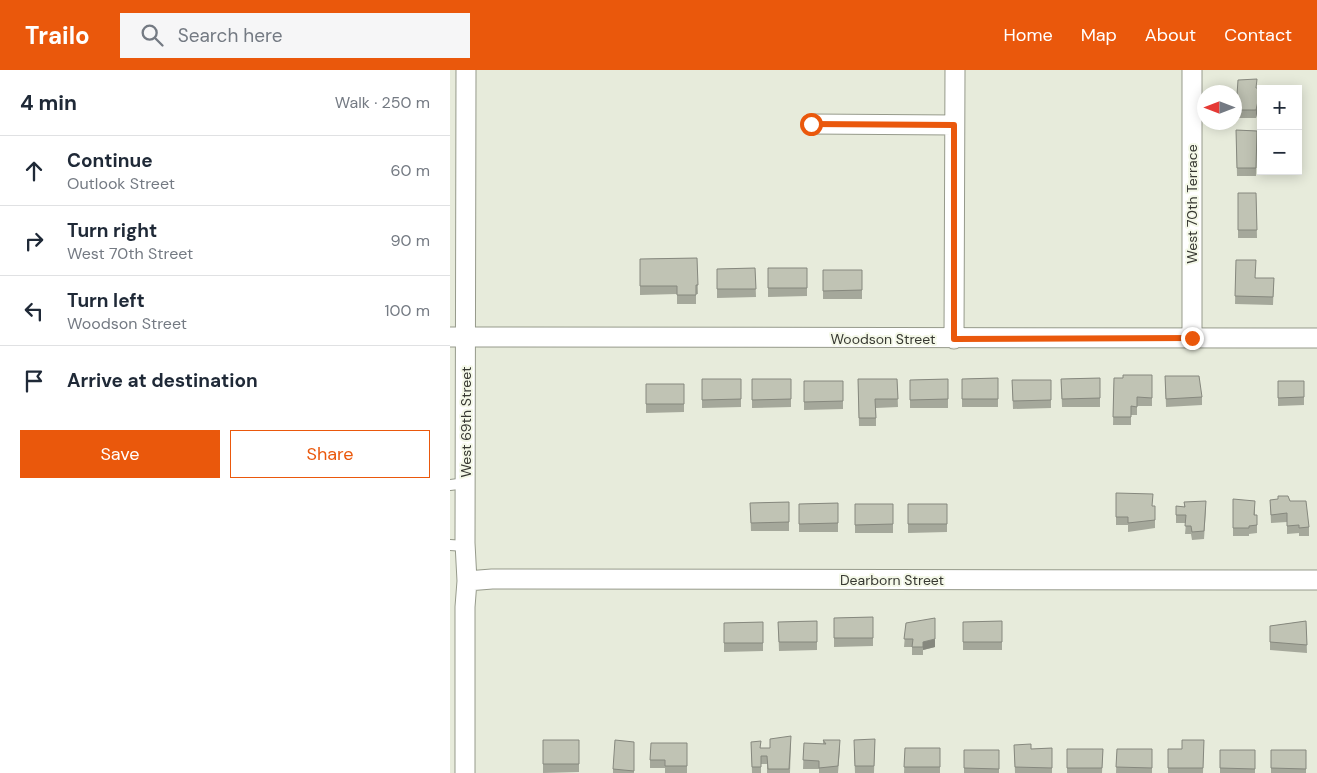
<!DOCTYPE html>
<meta charset="utf-8">
<style>
body{margin:0;font-family:"DM Sans",sans-serif;background:#f6f6f7;color:#1f2937}
.controls{position:absolute;right:15px;top:15px;display:grid;overflow:hidden;border-radius:0px;box-shadow:0 2px 12px #0003}
.controls button{width:45px;height:45px;display:grid;place-items:center;padding:0;border:0;border-bottom:1px solid #e0e1e3;background:#fff;color:#1f2937;font:25px sans-serif}
.compass{position:absolute;left:747px;top:15px;width:45px;height:45px;border-radius:50%;background:#fff;box-shadow:0 2px 12px #0003;rotate:270deg}
.stop{position:absolute;width:15px;height:15px;margin:-11px;border:4px solid #ea580c;border-radius:50%;background:#fff}
.stop.end{background:#ea580c;border-color:#fff;box-shadow:0 1px 5px #0008}
.list{margin:0;padding:0;list-style:none}
h2{display:flex;justify-content:space-between;align-items:center;height:65px;margin:0;padding:0 20px;font-size:21px}
h2 small{font-size:16px;font-weight:400;color:#747a83}
.list li{display:grid;grid-template-columns:32px 1fr auto;gap:15px;align-items:center;box-sizing:border-box;height:70px;padding:0 20px;border-top:1px solid #e0e1e3}
.list b{display:block;font-size:19px;white-space:nowrap}
.list p{margin:0;font-size:16px;white-space:nowrap;color:#747a83}
.list em{font-size:16px;font-style:normal;color:#747a83}
.actions{display:flex;gap:10px;padding:15px 20px}
.actions a{flex:1;padding:11px 0;border:1px solid #ea580c;border-radius:0px;text-align:center;font-size:18px;color:#ea580c}
.actions .main{background:#ea580c;color:#fff}
.icon{flex:none;width:28px;height:28px;fill:none;stroke:currentColor;stroke-width:2;stroke-linecap:round;stroke-linejoin:round}
.map{position:relative;flex:none;width:867px;height:703px;overflow:hidden}
header{display:flex;align-items:center;gap:30px;box-sizing:border-box;height:70px;padding:0 25px;background:#ea580c;color:#fff}
header strong{font-size:24px}
nav{display:flex;gap:28px;margin-inline-start:auto;font-size:18px}
.search{width:350px;height:45px;background:#f6f6f7;display:flex;align-items:center;gap:12px;box-sizing:border-box;padding:0 18px;border-radius:0px;color:#747a83;font-size:19px}
main{display:flex}
aside{flex:1;background:#fff}
.map>svg:first-child{display:block}
.lines{fill:none;stroke-linecap:round;stroke-linejoin:round}
.service-casing{stroke:#969a8b;stroke-width:12}
.minor-casing{stroke:#969a8b;stroke-width:21}
.service{stroke:#fff;stroke-width:10}
.minor{stroke:#fff;stroke-width:19}
.wall{fill:#a5a89b}
.shaded-wall{fill:#86887e}
.building{fill:#c0c3b4;stroke:#86887e}
.route{stroke:#ea580c;stroke-width:6}
.labels{text-anchor:middle;stroke-width:4;stroke-linejoin:round;paint-order:stroke}
.street-label{font-size:14px;fill:#373832;stroke:#f4f8e8}
</style>
<header>
<strong>Trailo</strong>
<div class="search"><svg class="icon" aria-label="search" viewBox="0 0 24 24"><circle cx="10" cy="10" r="6"/><path d="M15 15l6 6"/></svg>Search here</div>
<nav><a>Home</a><a>Map</a><a>About</a><a>Contact</a></nav>
</header>
<main>
<aside>
<h2>4 min<small>Walk · 250 m</small></h2>
<ul class="list">
<li><svg class="icon" aria-label="ahead" viewBox="0 0 24 24"><path d="M12 20V5M6 11l6-6 6 6"/></svg><div><b>Continue</b><p>Outlook Street</p></div><em>60 m</em></li>
<li><svg class="icon" aria-label="right" viewBox="0 0 24 24"><path d="M7 20v-9h11M14 6l5 5-5 5"/></svg><div><b>Turn right</b><p>West 70th Street</p></div><em>90 m</em></li>
<li><svg class="icon" aria-label="left" viewBox="0 0 24 24"><path d="M17 20v-9H6M10 6l-5 5 5 5"/></svg><div><b>Turn left</b><p>Woodson Street</p></div><em>100 m</em></li>
<li><svg class="icon" aria-label="arrive" viewBox="0 0 24 24"><path d="M6 21V4h12l-3 4 3 4H6"/></svg><div><b>Arrive at destination</b></div></li>
</ul>
<div class="actions"><a class="main">Save</a><a>Share</a></div>
</aside>
<div class="map">
<svg width="867" height="703" viewBox="0 0 867 703">
<rect width="100%" height="100%" fill="#e7ebdb"/>
<g class="lines">
<!-- service casing -->
<g class="service-casing">
<path id="service" d="M0 415 16 413
M0 475 15 476"/>
</g>
<!-- minor casing -->
<g class="minor-casing">
<path id="minor" d="M361 54 504 55
M0 267 867 268
M742 268V0
M504 269 505 0
M17 511 42 509 867 510
M15 703V537L17 511 15 473 16 0"/>
</g>
<!-- service -->
<use href="#service" class="service"/>
<!-- minor -->
<use href="#minor" class="minor"/>
</g>
<!-- wall -->
<path class="wall" d="M807 18 811 19V39H808L806 48H786V40Z
M786 60 807 61 806 106H787Z
M788 123H806L807 168H788Z
M247 188 248 224H246V234H227V224L190 225V189Z
M786 190 806 208H824L823 235 785 234Z
M305 198 306 227 267 228V199Z
M318 198H357V226L318 227Z
M373 200H412V229H373Z
M702 305V336H687V345H681V355H663L664 308H673Z
M715 306 752 327V335L716 337Z
M548 308V337H512V309Z
M650 308V337H612L611 309Z
M252 309H291V337L252 338Z
M302 309H341V337L302 338Z
M408 309H447L448 337 426 338V356H409Z
M498 309V338H460V310Z
M562 310H601V338L563 339Z
M354 311H393V339L354 340Z
M828 311H854V335L828 336Z
M196 314H234V342L196 343Z
M666 423 702 436H705V458L678 462V455H666Z
M783 429 805 439V445H807V463L799 464V466H783Z
M820 430 840 431 859 457V466H849V463L837 464V452L821 453Z
M339 432V461H301L300 433Z
M734 432 756 439 754 469 742 470 741 464H735L736 453H726V436L734 437Z
M388 433V462H349V434Z
M405 434H443V463H405Z
M458 434H497V462L458 463Z
M423 547V576L384 577V548Z
M367 551V580L329 581 328 552Z
M552 551V580H513V552Z
M856 551 857 583 820 580V556Z
M313 552V581L274 582V553Z
M456 553 485 577 473 580V585H462V577H454Z
M425 669 424 703H405L404 679Z
M93 670H129V702L93 703Z
M373 670 390 678 388 703H369V699H353L354 673 373 674Z
M754 670 753 703H718V679H732Z
M184 672V703H163V699Z
M301 672 311 678H320L341 674 340 703H317V694H311V703H302Z
M237 673V703H215V698H200V690Z
M564 675 581 679 602 678V703H565Z
M455 678H490V703H454Z
M617 679H653L652 703H617Z
M667 679H702V703H666Z
M514 680H549V703H514Z
M770 680H805V703H770Z
M821 680H856V703H821Z"/>
<!-- shaded-wall -->
<path class="shaded-wall" d="M808 31V39L806 48V40Z
M485 569V577L473 580V572Z"/>
<!-- building -->
<path class="building" d="M807 9 806 18H816V19H811V31H808L806 40H786L788 10Z
M786 60 807 61 806 98H787Z
M788 123H806L807 160H788Z
M247 188 248 215H246V225H227V216H190V189Z
M786 190H806L805 208H824L823 227 785 226Z
M305 198 306 219H267V199Z
M318 198H357V218H318Z
M373 200H412V220L373 221Z
M673 305H702V328L687 327V337L681 336V347H663L664 308H673Z
M715 306H749L752 327 716 329Z
M548 308V329H512V309Z
M650 308V328L612 329 611 309Z
M252 309H291V329L252 330Z
M302 309H341V329L302 330Z
M408 309H447L448 329H425L426 348H409Z
M498 309V329L460 330V310Z
M562 310H601V330L563 331Z
M354 311H393V331L354 332Z
M828 311H854V327L828 328Z
M196 314H234V334H196Z
M666 423 703 424 702 436H705V450L678 453V447H666Z
M828 426H838L840 431H856L859 457 849 458V455L837 456V443L821 445 820 430 828 429Z
M783 429 805 431 804 445H807V455L799 456V458H783Z
M756 431 754 461 742 462 741 456H735L736 445H726V436L735 437 734 432Z
M339 432V452L301 453 300 433Z
M388 433V453L349 454V434Z
M405 434H443V454L405 455Z
M458 434H497V454H458Z
M423 547V568H384V548Z
M485 548V569L473 572V577H462L463 569H454L456 553Z
M367 551V572H329L328 552Z
M552 551V572H513V552Z
M856 551 857 575 820 572V556Z
M313 552V573H274V553Z
M341 666 339 699H318L317 686H311V697H302L301 672 311 671 310 678H320V669Z
M425 669 424 696H405L404 670Z
M93 670H129V694H93Z
M165 670 184 672V701L163 699Z
M373 670H390L388 696 369 698V691L353 690 354 673 376 674Z
M732 670H754L753 698H718V679H732Z
M201 673H237V696H215V690H200Z
M581 674V679L602 678V698L565 697 564 675Z
M455 678H490V697H454Z
M617 679H653L652 698H617Z
M667 679H702V698L666 697Z
M514 680H549V699L514 698Z
M770 680H805V699L770 698Z
M821 680H856V699L821 698Z"/>
<g class="lines">
<!-- route -->
<path class="route" d="M361 54 504 55V269L742 268"/>
</g>
<g class="labels">
<!-- street labels -->
<g class="street-label">
<text transform="translate(742 134) rotate(-90)" y="5">West 70th Terrace</text>
<text x="433" y="274">Woodson Street</text>
<text transform="translate(16 352) rotate(-90)" y="5">West 69th Street</text>
<text x="442" y="515">Dearborn Street</text>
</g>
</g>
</svg>
<div class="controls">
<button>+</button>
<button>−</button>
</div>
<svg class="compass" viewBox="-18 -18 36 36"><path d="M0-13l5 13h-10z" fill="#e53935"/><path d="M0 13l5-13h-10z" fill="#747a83"/></svg>
<div class="stop" style="left:361px;top:54px"></div>
<div class="stop end" style="left:742px;top:268px"></div>
</div>
</main>
